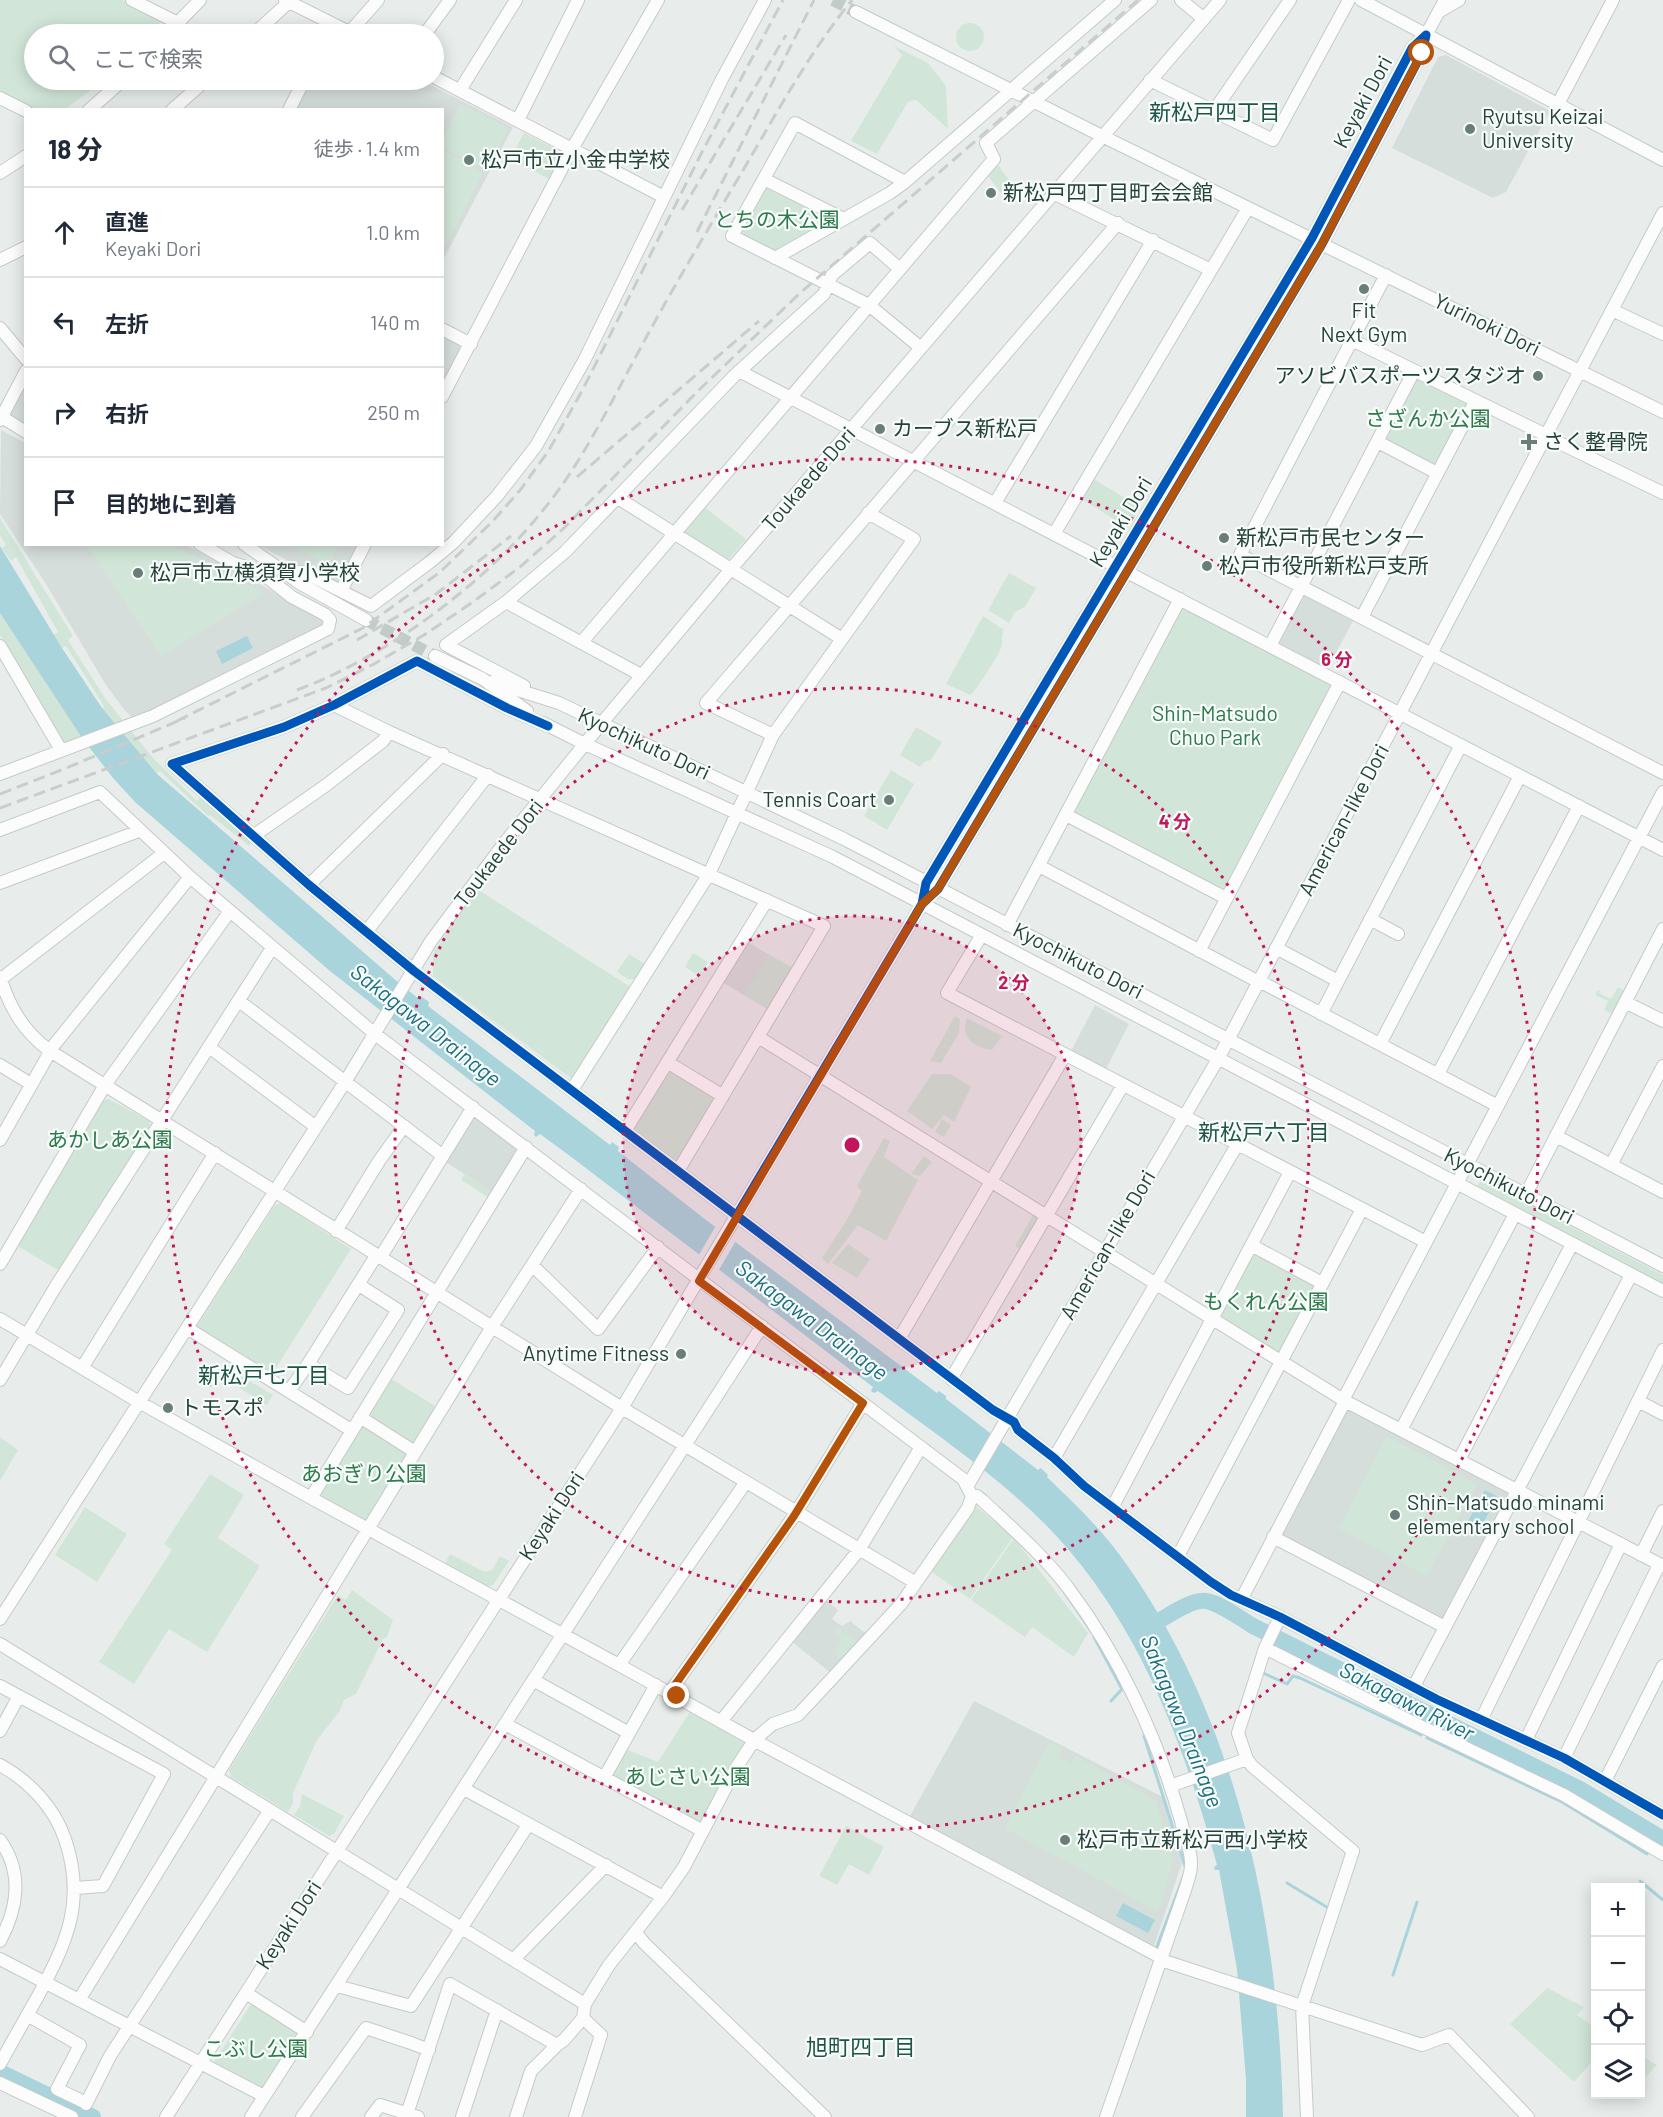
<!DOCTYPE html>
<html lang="ja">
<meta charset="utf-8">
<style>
body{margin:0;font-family:Barlow,"Noto Sans JP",sans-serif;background:#f2f2f3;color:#1f2937}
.controls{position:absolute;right:18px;bottom:18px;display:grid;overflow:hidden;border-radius:0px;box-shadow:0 3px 15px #0003}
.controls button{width:54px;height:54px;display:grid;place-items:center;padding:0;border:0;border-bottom:2px solid #e0e1e3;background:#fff;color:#1f2937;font:30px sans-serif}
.stop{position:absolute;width:18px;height:18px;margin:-14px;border:4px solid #b45309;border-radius:50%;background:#fff}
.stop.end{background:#b45309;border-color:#fff;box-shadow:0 2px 6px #0008}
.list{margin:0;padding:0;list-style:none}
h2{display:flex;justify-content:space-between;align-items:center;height:78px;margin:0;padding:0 24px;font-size:26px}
h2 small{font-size:20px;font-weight:400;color:#747a83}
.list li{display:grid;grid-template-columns:39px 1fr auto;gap:18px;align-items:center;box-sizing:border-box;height:90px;padding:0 24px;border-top:2px solid #e0e1e3}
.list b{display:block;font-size:22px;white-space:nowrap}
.list p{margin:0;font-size:20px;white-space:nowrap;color:#747a83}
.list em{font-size:20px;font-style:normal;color:#747a83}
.icon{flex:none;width:33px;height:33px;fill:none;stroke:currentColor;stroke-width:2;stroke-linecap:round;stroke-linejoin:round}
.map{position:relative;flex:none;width:1663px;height:2117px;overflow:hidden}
.search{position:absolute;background:#fff;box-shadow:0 3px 15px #0003;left:24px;top:24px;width:420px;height:66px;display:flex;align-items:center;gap:15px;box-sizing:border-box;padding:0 21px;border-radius:33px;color:#747a83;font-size:22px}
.panel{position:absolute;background:#fff;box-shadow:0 3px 15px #0003;left:24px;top:108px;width:420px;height:438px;border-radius:0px}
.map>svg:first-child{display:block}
.built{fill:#d6dedb}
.green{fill:#d1e6d8}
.water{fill:#a9d4db}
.pier{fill:#e8edeb}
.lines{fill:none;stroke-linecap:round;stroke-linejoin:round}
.stream{stroke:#a9d4db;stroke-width:3}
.river{stroke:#a9d4db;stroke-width:16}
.minor-tunnel{stroke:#c1cbc8;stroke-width:12;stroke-dasharray:12 6;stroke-linecap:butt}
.minor-casing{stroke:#c5cac8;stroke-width:14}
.minor{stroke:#fcfcfc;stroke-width:12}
.rail{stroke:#c9cdcc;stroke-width:3;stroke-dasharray:12 6;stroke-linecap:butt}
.cycleway-casing{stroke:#f7fbf9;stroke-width:13}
.cycleway{stroke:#0057b8;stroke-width:9}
.route{stroke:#b45309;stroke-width:8}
.ring{fill:none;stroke:#c2185b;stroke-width:3;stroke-dasharray:3 6}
.poi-dot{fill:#697e78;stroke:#f7fbf9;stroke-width:2}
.labels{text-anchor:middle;stroke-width:4.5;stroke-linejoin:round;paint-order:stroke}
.street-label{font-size:21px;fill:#24423a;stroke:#f7fbf9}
.poi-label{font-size:21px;fill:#24423a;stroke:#f7fbf9;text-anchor:start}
.park-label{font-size:21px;fill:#2d7a4b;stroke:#f7fbf9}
.neighbourhood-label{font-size:22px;fill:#1f5548;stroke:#f7fbf9}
.water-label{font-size:22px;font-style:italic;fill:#1c6f80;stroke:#f7fbf9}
.centre{fill:#c2185b;stroke:#f7fbf9;stroke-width:3}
.ring-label{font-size:18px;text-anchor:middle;font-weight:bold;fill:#c2185b;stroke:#f7fbf9;stroke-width:4.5;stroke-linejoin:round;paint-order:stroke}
</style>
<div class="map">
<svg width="1663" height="2117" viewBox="0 0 1663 2117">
<rect width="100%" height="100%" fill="#e8edeb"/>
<!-- built -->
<path class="built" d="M1446 55 1550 111 1506 192 1493 198 1392 148 1438 57Z
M308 80H421L513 127 443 260 442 110H292Z
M443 335 459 344 460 350 443 384Z
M25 381V423L8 414Z
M1 430 25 443 26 544 186 545 323 618 322 628 142 717 133 719 123 708 106 685 46 584 0 514Z
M258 545H359L339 582 333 584Z
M1306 594 1354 619 1327 670 1276 643 1301 596Z
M746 941 793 969 769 1010 722 982Z
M1095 1005 1129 1024 1105 1071 1070 1053Z
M474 1117 516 1146 517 1150 492 1192 444 1161 470 1119Z
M1348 1409 1508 1491 1509 1496 1442 1621 1281 1537 1280 1533 1345 1410Z
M825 1599 838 1610 832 1619 842 1626 850 1621 868 1635 832 1674 791 1641Z
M974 1701 1163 1797 1182 1863 1154 1946 910 1816Z"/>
<!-- green -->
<path class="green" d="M0 0H122L162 21 149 34H34V80H105L65 109H34L0 93Z
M956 37a14 14 0 1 1 28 0a14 14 0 1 1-28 0Z
M894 46 928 63 946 86 948 129 916 100 908 102 877 154 851 141 902 55Z
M461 104 508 128 487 170 443 147V139Z
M524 133 559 151 560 158 549 179 510 159Z
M443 150 483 173 443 251Z
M995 161 1018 192 1007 201 985 172Z
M766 185 828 218V223L776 252 743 238 740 233Z
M1418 378 1467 403 1468 406 1436 466 1385 443V437L1414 380Z
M1092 478 1140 507 1128 528 1080 498Z
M703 506 746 539 727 561 685 535V528Z
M0 518 73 636 68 640 105 698 153 758 197 801 201 797 252 842 249 846 210 815 208 816 160 771 156 774 102 708 104 706 66 646 62 648 54 635 58 632 16 557 11 561 2 548 6 545 0 535Z
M86 545H174L264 593 161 656Z
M290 545H339L329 564Z
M1009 573 1036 588 1025 607 1015 612 1009 623 988 610Z
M1180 607 1333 687 1227 888 1222 890 1075 814 1074 811Z
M0 613 82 738 63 745 0 635Z
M983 616 1004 630C1001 636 1003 642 1001 648 998 656 975 693 970 695L946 684Z
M916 727 942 742 931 760 924 762 920 767 900 755Z
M891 770 914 784 887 830 864 816Z
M477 889 632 988 572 1079 433 976V953Z
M693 953 708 962 699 976 685 967Z
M629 954 646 965 636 979H628L617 972Z
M769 955 793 968 768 1009 745 995Z
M1618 987 1626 991 1614 1015 1604 1010 1608 1001 1595 995 1598 990 1600 991 1599 993 1611 999Z
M955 1016 960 1019 959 1033 941 1063 930 1061Z
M967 1018 1002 1036 992 1050C974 1047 960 1038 967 1018Z
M667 1065 718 1096 677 1164 630 1128Z
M932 1074H951L971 1087 954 1122 944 1115 932 1129 907 1111Z
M109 1099 149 1121 151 1129 60 1269H56L19 1247 17 1243 100 1101Z
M942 1119 951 1125 944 1137 935 1132Z
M884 1138 890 1141 884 1157 918 1180 886 1241 858 1225 828 1264 822 1258 848 1218 862 1191 857 1186Z
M924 1156 932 1162 920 1176 911 1174Z
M464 1174 492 1192 489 1198 461 1180Z
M1481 1180 1663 1275V1287L1475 1189Z
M281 1203 351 1249 271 1376 195 1329 275 1205Z
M1033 1215 1039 1219 1021 1250 1015 1246Z
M848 1244 870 1259 857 1278 832 1263Z
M1253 1254 1312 1283 1314 1289 1282 1350 1279 1353 1274 1352 1223 1321 1220 1316Z
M241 1376 273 1395 267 1405 236 1386Z
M388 1377 437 1407 416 1442 412 1445 367 1417Z
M363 1425 408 1454 367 1523 320 1499 318 1494Z
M1387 1436 1477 1484 1426 1576 1339 1528Z
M0 1437 18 1450 0 1481Z
M210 1474 244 1495 218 1538 260 1566 207 1652 169 1629 134 1684 99 1662 172 1550 164 1544Z
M976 1506 1013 1537 970 1599 932 1572Z
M85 1507 127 1534 97 1582 55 1555Z
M1014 1538 1088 1633 1074 1657 1032 1627 1025 1637 971 1600Z
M450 1554 485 1572 492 1570 500 1556 509 1561 493 1585 487 1587 444 1565Z
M352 1590 393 1620 387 1637 383 1639 356 1694 344 1700 339 1712 317 1740 293 1793V1803L288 1812 231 1777 229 1770 338 1595 346 1600Z
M839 1629 859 1643 842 1661 834 1654 842 1640 836 1634V1630Z
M691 1710 746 1741 728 1768 702 1826 609 1777 625 1749 658 1762Z
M1049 1742 1062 1748 1058 1757 1072 1764 1076 1756 1156 1801 1173 1860 1158 1912 1005 1828Z
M302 1794 344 1816 334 1834 329 1836 294 1815 300 1806Z
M846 1826 884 1847 869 1875 849 1864 837 1885 819 1876Z
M1547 1988 1584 2007 1577 2015 1595 2028V2058L1574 2082 1510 2024Z
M253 2001 297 2032 298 2038 265 2087 259 2088 212 2065Z
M1641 2056 1657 2065 1641 2082Z"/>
<!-- water -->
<path class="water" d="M0 546 62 648 102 708 157 774 399 983 419 999 422 997 429 1002 428 1006 610 1145 612 1142 619 1147 618 1151 706 1220 937 1393 939 1391 946 1396V1399L1038 1470 1041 1468 1048 1475 1047 1477C1072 1501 1098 1526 1119 1554 1237 1715 1279 1921 1283 2117H1246V2079L1237 1969 1219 1870H1215L1214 1867 1217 1865C1183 1741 1137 1617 1045 1524 995 1474 934 1433 878 1391L874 1393 871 1391 873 1387 570 1156 540 1134 536 1137 534 1135 535 1131 330 971 135 802 113 778 82 738 0 613Z
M247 636 253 648 222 664 216 651Z
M1485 1490 1497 1496 1481 1528 1468 1521Z
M1123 1903 1155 1920 1148 1933 1116 1916Z"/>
<!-- pier -->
<path class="pier" d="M717 1224 737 1239 717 1273 697 1258Z"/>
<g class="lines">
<!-- stream -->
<path class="stream" d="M1063 1590 1091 1631
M1094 1637 1122 1689 1111 1701
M1261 1672 1287 1684 1293 1676 1300 1678 1421 1735
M1144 1736 1185 1866
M1427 1738 1562 1802 1647 1854
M1640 1881 1663 1900
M1287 1883 1330 1909
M1156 1949 1184 1875
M1393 1975 1417 1902"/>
<!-- river -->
<path class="river" d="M1146 1629C1160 1621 1191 1598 1206 1601 1220 1603 1241 1619 1253 1626L1582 1790 1663 1839
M0 2072 93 2117"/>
<!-- minor-tunnel -->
<path class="minor-tunnel" d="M833 0 856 12
M366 620 435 656"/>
<!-- minor casing -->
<g class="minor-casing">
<path id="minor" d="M132 0 178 23
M285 0 353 34
M1181 0 1204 19
M1361 0 1663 160
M1440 11 1459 0
M856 12 1102 136 1663 412
M349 33 378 0
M167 34 200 0
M254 34 291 0
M425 34 450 0
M434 77 664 197
M1150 80 1273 140 1349 0
M460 90 516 0
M0 98 26 111
M1558 104 1613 0
M89 110 123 80
M172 110 206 80
M289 110 304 80
M1214 111 1290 0
M518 120 578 0
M0 173 26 156
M764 179 844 219
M905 182 795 123 732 236 869 305 921 348
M1053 193 1211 270
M775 258 890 193 905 182 1115 0
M0 260 26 247
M1612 310 1663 334
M0 328 26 359
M442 329 471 344
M1352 340 1386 275
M739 371 1663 850
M442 397 572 149 658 0
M0 416 26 432
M0 420 26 371
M1546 435 1352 340 1240 555 1663 773
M1545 436 1663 493
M1378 442 1437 473
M618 498 842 639
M995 503 1153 240
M1054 534 1248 208
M200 544 233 563 266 573
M244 544 301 584 366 620
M288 573 303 572 371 606 430 562 454 542 497 496 536 446 584 361 722 79 765 0
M341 591 365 544
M506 602 641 675
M1362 617 1475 402
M581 643 994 159 986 143 1151 0
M0 646 61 750
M1270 646 1414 371
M435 656 483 679 527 711
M492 682 559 703 844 839 1663 1266
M524 686 446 645 506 602 565 552 734 376 824 294 832 275 870 243 900 269
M334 705 389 732 824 926 678 1171
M543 723 585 744 833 857 1663 1291
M548 726 507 708 417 661 334 705 284 727 172 764 309 885 414 971 993 1410 1014 1422 1018 1430 1054 1458 1084 1486 1211 1582 1231 1595 1280 1617 1436 1699 1564 1758 1663 1815
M773 735 706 703 1118 223
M0 774 153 716 328 629 330 620 326 615 292 597 259 571
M1066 815 1226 898
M0 830 100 792 190 877 375 1034 963 1479 972 1496H977L983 1501C1013 1529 1044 1556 1069 1589 1120 1657 1158 1739 1181 1821 1184 1835 1192 1851 1191 1865 1191 1875 1186 1886 1183 1896L1106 2117
M253 836 325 786 383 741 389 732
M1039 866 1259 982
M0 883 139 831
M309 885 443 754
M934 893 938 889 1322 244 1422 53 1426 35
M1370 919 1398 934
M1007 925 1180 599
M366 932 488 775
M981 936 947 993 1426 1242
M1276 948 1338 981
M1199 951 1340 682
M0 977C10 1008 23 1031 50 1051L622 1408 916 1583
M1 979 164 853
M1259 981 1498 1106
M239 1001 443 1156
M1625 1002 1663 1021
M1321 1014 1461 745
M758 1037 1345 1401 1663 1566
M1380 1044 1520 776
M209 1047 316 1127
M667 1062 723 1096
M0 1065 31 1084
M1438 1074 1579 806
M572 1090 709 874 773 735 914 539 868 513
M625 1131 767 900
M1556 1136 1663 1192
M0 1140 54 1045 190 877
M1611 1165 1663 1066
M1526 1194 1663 929
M336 1231 379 1161 404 1126
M1251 1245 1322 1283
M380 1258 473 1107
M0 1264 105 1085 230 911
M532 1265 598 1329 658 1247
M0 1319 139 1402 311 1498 619 1665 746 1482
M187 1328 351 1430
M899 1339 1065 1055
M308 1364 348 1388 398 1310 359 1285
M82 1368 215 1153
M951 1379 1123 1085
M0 1380 56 1286 272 948
M289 1391 308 1364 376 1256
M1343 1400 1663 792
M1638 1401 1663 1414
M360 1417 415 1452
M1401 1430 1515 1214
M1054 1458 1237 1145
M1459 1460 1572 1244
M968 1485 1218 1059 1663 213
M311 1498 526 1147
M1113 1506 1290 1172
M1273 1537 1445 1627
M1641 1555 1663 1511
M1178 1556 1362 1209
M1241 1600 1345 1401
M1280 1617 1265 1648 1238 1733 1247 1759 1252 1766 1353 1851 1302 2006 1307 2117
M0 1619 345 1082 431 941 502 846 601 724 731 569 1220 0
M0 1644 585 2004
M1265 1648 1416 1724 1564 1795 1663 1854
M619 1665 763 1745 1162 1958
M533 1680 629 1733
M0 1686 164 1774 103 1886 75 1888
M1413 1688 1631 1275
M670 1692 794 1516 863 1403
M722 1720 859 1550 921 1447
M1481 1720 1663 1350
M505 1724 703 1831
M0 1731 19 1696
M1526 1740 1621 1544
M1564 1758 1659 1565
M0 1765C29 1781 54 1807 65 1839 86 1901 67 1942 38 1996 25 2019 12 2042 0 2064
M604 1778 656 1685
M1605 1781 1663 1666
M1170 1786 1247 1759
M464 1789 663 1897
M0 1840C23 1872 18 1908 0 1941
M636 1933 645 1944 825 2117
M0 1959 264 2096
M513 1960 606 1865
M1161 1960 1422 2045 1449 2035 1528 2117
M337 1986 411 2006 528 1825
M246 1993 307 2032
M79 2000 492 1327 581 1189
M27 2015 80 2045 57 2089 82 2101
M0 2083 72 2117
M86 2104 110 2056 270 1810
M166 2117 622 1408 912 921 922 904 926 883 1312 238 1412 48 1426 35 1445 0
M251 2117 762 1326
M302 2117 366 2028 411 2043 429 2050
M371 2117 380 2105 418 2117
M406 2117 450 1984 557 2045
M462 2117 497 2010
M516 2117 531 2071 557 2045 564 2040 583 2018
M575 2117 601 2035 583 2018 585 2004 609 1965 663 1897 684 1867 736 1768 755 1739 773 1724 798 1715 826 1685 901 1604 968 1508 972 1496"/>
</g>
<!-- minor -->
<use href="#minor" class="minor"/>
<!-- rail -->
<path class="rail" d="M682 210 786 35
M697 232 814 0
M577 477 759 321
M357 640 436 594 511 536
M297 690C386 657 485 584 544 509 583 461 610 404 640 349 672 289 707 231 742 172 776 114 809 53 852 0
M177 721 363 628 439 573 493 521 521 489 549 450 583 389 702 152 783 0
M0 794 64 769 185 718
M0 808 326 688 374 664 424 635 473 602 520 567 563 529 698 391 799 294 1138 0"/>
<!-- cycleway casing -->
<g class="cycleway-casing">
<path id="cycleway" d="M548 726 507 708 417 661 334 705 284 727 172 764 309 885 414 971 993 1410 1014 1422 1018 1430 1054 1458 1084 1486 1211 1582 1231 1595 1280 1617 1436 1699 1564 1758 1663 1815
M922 904 938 889 1322 244 1422 53 1426 35
M737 1215 912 921 922 904 926 883 1312 238 1412 48 1426 35"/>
</g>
<!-- cycleway -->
<use href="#cycleway" class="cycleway"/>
</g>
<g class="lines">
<!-- route -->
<path class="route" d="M677 1696 670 1692 794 1516 863 1403 699 1281 922 904 938 889 1322 244 1422 53"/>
</g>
<!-- distance rings -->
<circle cx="852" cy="1145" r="229" fill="#c2185b" fill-opacity=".12"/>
<g class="ring">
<circle cx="852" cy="1145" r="229"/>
<circle cx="852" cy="1145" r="457"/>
<circle cx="852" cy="1145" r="686"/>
</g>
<!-- markers -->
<g class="poi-dot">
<circle cx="1470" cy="129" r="6"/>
<circle cx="469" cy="160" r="6"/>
<circle cx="991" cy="193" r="6"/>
<circle cx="1364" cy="289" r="6"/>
<circle cx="1538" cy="376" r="6"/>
<circle cx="880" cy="429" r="6"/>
<path d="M1526 433h6v6h6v6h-6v6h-6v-6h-6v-6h6z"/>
<circle cx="1224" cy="538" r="6"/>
<circle cx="1207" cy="566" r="6"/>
<circle cx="138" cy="573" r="6"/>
<circle cx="889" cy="800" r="6"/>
<circle cx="681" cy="1354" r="6"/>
<circle cx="168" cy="1408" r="6"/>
<circle cx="1395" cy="1515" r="6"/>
<circle cx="1065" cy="1840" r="6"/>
</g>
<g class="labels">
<!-- street labels -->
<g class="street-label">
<text transform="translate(1363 102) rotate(-62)" y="7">Keyaki Dori</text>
<text transform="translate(1487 325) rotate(26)" y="7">Yurinoki Dori</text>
<text transform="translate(809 479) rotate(-49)" y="7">Toukaede Dori</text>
<text transform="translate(1121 522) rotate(-59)" y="7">Keyaki Dori</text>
<text transform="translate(644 744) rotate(25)" y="7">Kyochikuto Dori</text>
<text transform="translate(1344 820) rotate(-62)" y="7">American-like Dori</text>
<text transform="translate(499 853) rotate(-52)" y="7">Toukaede Dori</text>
<text transform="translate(1078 961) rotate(27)" y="7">Kyochikuto Dori</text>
<text transform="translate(1509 1186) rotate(27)" y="7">Kyochikuto Dori</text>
<text transform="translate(1108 1245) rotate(-60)" y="7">American-like Dori</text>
<text transform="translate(552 1516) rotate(-57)" y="7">Keyaki Dori</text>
<text transform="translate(289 1925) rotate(-57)" y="7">Keyaki Dori</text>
</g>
<!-- poi labels -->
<g class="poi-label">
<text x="1482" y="124">Ryutsu Keizai<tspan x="1482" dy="24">University</tspan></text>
<text x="481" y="167">松戸市立小金中学校</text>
<text x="1003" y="200">新松戸四丁目町会会館</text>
<text x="1364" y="318" text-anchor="middle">Fit<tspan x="1364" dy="24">Next Gym</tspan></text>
<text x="1526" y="383" text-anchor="end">アソビバスポーツスタジオ</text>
<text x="892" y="436">カーブス新松戸</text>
<text x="1543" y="449">さく整骨院</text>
<text x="1236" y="545">新松戸市民センター</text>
<text x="1219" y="573">松戸市役所新松戸支所</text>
<text x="150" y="580">松戸市立横須賀小学校</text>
<text x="877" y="807" text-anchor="end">Tennis Coart</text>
<text x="669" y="1361" text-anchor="end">Anytime Fitness</text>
<text x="180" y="1415">トモスポ</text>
<text x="1407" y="1510">Shin-Matsudo minami<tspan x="1407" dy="24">elementary school</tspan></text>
<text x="1077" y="1847">松戸市立新松戸西小学校</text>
</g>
<!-- park labels -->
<g class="park-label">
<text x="777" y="227">とちの木公園</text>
<text x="1428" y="426">さざんか公園</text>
<text x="1215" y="721">Shin-Matsudo<tspan x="1215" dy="24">Chuo Park</tspan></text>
<text x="110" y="1147">あかしあ公園</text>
<text x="1266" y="1309">もくれん公園</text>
<text x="364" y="1481">あおぎり公園</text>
<text x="688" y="1784">あじさい公園</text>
<text x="256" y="2056">こぶし公園</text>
</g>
<!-- neighbourhood labels -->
<g class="neighbourhood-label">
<text x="1215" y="120">新松戸四丁目</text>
<text x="1264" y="1140">新松戸六丁目</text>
<text x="264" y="1383">新松戸七丁目</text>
<text x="861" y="2055">旭町四丁目</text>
</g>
<!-- water labels -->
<g class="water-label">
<text transform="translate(426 1025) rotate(38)" y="8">Sakagawa Drainage</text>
<text transform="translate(812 1320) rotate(37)" y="8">Sakagawa Drainage</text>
<text transform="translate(1407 1701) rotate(27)" y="8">Sakagawa River</text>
<text transform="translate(1182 1721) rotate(68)" y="8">Sakagawa Drainage</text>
</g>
</g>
<circle cx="852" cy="1145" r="9" class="centre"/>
<g class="ring-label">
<text x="1337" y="666">6 分</text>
<text x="1175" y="828">4 分</text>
<text x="1014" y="989">2 分</text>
</g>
</svg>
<div class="controls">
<button>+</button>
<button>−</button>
<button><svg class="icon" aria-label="locate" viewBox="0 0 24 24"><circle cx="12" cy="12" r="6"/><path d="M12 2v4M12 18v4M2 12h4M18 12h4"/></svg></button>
<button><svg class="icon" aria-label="layers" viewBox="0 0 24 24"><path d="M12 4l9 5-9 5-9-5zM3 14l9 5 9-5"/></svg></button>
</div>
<div class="stop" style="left:1422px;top:53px"></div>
<div class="stop end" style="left:677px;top:1696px"></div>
<div class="search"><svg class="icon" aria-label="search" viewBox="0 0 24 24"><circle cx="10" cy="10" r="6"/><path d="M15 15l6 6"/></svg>ここで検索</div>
<section class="panel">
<h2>18 分<small>徒歩 · 1.4 km</small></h2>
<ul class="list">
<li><svg class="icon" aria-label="ahead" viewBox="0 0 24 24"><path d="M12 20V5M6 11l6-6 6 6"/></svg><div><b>直進</b><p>Keyaki Dori</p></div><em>1.0 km</em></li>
<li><svg class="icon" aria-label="left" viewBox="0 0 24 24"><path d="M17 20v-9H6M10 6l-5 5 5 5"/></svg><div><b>左折</b></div><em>140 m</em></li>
<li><svg class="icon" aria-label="right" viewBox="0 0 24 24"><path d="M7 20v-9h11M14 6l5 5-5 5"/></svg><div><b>右折</b></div><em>250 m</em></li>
<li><svg class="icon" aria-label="arrive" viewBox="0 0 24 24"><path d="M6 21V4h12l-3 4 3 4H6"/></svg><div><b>目的地に到着</b></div></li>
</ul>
</section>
</div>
